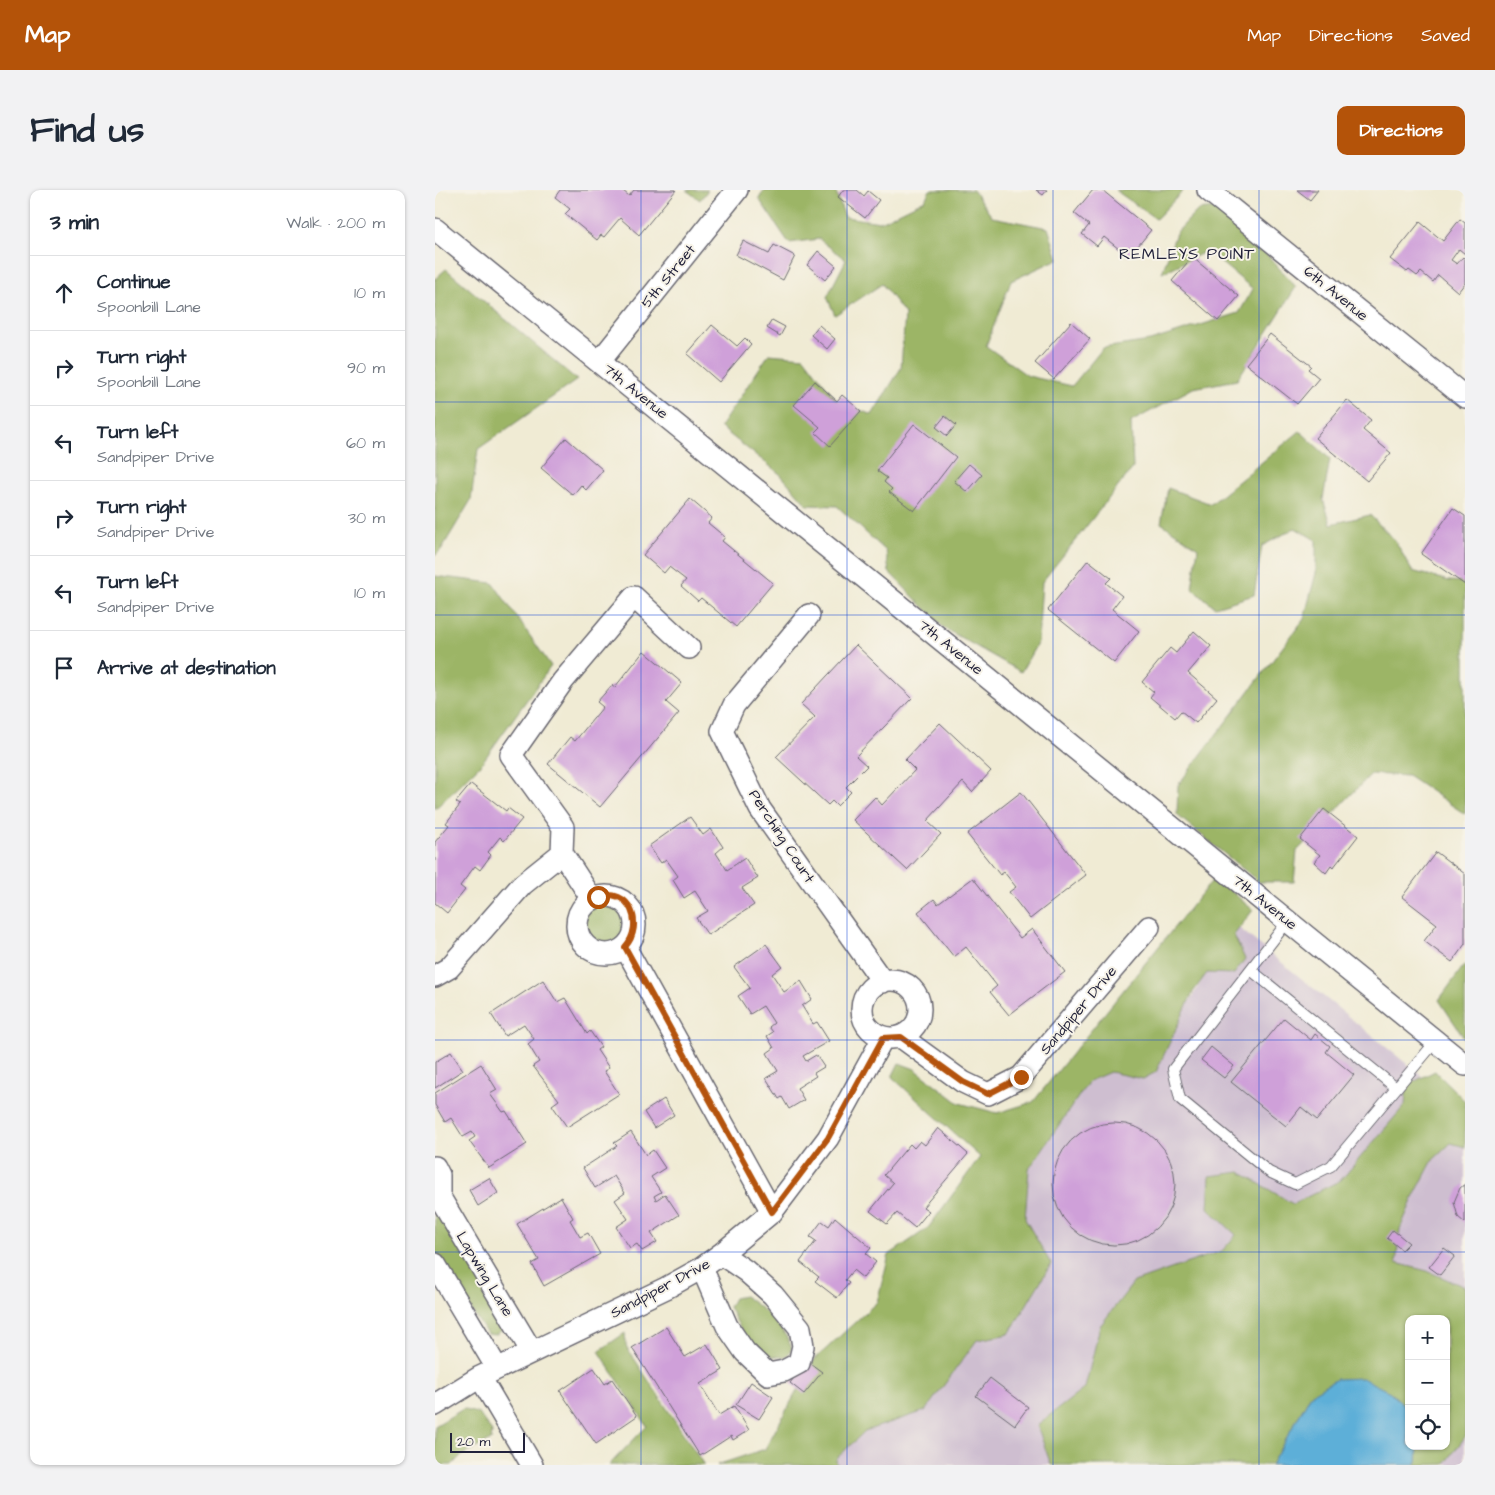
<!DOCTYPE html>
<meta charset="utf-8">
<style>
body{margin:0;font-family:"Architects Daughter",sans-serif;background:#f2f2f3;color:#1f2937}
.controls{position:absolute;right:15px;bottom:15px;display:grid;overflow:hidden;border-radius:10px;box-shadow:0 1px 4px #0004}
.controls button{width:45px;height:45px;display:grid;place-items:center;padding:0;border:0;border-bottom:1px solid #e0e1e3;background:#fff;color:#1f2937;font:25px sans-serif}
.scale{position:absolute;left:15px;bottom:12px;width:75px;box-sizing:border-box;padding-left:5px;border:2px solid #22223b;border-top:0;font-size:14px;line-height:18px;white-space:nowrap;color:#22223b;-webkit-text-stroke:4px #f7f3e8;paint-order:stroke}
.stop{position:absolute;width:15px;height:15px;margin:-11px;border:4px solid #b45309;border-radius:50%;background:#fff}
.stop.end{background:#b45309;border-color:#fff;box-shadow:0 1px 5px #0008}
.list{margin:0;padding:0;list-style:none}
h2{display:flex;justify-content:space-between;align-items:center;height:65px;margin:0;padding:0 20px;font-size:21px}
h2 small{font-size:16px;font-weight:400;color:#747a83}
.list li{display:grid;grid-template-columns:32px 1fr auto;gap:15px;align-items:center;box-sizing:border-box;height:75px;padding:0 20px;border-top:1px solid #e0e1e3}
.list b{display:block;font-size:19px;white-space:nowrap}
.list p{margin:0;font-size:16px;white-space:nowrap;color:#747a83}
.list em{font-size:16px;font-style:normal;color:#747a83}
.icon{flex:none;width:28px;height:28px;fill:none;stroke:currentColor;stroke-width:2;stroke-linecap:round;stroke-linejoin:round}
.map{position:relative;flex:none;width:1030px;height:1275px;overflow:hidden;border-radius:10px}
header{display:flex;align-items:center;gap:30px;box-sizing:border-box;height:70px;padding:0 25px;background:#b45309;color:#fff}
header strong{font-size:24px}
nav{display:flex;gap:28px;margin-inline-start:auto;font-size:18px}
.intro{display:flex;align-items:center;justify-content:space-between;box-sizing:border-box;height:120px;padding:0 30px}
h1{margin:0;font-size:35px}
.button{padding:12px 22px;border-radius:10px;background:#b45309;color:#fff;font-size:18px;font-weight:700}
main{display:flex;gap:30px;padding:0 30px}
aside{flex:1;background:#fff;border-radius:10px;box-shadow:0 1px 4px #0004}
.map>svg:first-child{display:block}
.industrial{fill:#cebed0}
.forest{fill:#9cb566;stroke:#5f6c50}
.water{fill:#5dafd8;stroke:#40688a}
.building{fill:#cfa0d9}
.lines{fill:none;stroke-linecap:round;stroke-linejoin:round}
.lane-casing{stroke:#6a6871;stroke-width:12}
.street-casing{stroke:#6a6871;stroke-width:24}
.lane{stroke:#fff;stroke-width:10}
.street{stroke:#fff;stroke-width:21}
.route{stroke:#b45309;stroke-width:6}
.grid{fill:none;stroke:#1d4ed8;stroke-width:1;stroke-opacity:0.55}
.labels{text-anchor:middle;stroke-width:4;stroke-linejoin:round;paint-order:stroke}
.street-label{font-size:15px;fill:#22223b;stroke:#f7f3e8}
.neighbourhood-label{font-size:16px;letter-spacing:1px;fill:#22223b;stroke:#f7f3e8}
</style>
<header>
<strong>Map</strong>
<nav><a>Map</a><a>Directions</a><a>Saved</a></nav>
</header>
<div class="intro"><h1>Find us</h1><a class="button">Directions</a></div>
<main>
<aside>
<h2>3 min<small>Walk · 200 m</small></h2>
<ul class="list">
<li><svg class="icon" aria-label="ahead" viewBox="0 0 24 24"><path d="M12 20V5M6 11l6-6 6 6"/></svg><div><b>Continue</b><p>Spoonbill Lane</p></div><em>10 m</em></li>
<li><svg class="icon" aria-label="right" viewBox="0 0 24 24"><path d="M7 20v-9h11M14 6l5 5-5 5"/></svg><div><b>Turn right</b><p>Spoonbill Lane</p></div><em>90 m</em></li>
<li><svg class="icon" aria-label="left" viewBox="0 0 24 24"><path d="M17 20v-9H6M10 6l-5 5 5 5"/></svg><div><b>Turn left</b><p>Sandpiper Drive</p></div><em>60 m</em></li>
<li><svg class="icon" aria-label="right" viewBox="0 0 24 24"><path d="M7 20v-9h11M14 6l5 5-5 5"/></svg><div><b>Turn right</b><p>Sandpiper Drive</p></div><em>30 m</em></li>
<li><svg class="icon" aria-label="left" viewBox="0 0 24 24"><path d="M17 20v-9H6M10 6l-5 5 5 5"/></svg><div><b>Turn left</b><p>Sandpiper Drive</p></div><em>10 m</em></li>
<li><svg class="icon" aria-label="arrive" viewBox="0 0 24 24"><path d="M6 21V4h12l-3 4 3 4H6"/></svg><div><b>Arrive at destination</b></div></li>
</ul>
</aside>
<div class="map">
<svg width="1030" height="1275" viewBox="0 0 1030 1275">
<rect width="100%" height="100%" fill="#f7f3e8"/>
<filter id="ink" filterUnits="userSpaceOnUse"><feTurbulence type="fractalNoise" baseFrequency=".02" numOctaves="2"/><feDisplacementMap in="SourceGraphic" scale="10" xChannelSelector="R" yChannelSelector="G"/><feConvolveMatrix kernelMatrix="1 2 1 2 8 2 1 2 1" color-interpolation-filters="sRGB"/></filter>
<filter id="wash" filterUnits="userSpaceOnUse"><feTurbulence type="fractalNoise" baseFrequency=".0096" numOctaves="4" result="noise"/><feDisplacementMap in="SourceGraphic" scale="20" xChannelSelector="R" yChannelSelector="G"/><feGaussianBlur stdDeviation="1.12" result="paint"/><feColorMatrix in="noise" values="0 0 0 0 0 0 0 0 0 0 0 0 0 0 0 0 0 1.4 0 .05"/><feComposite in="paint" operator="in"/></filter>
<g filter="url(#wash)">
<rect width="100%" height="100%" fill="#f0ebd4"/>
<!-- industrial -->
<path class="industrial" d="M804 738 988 887 972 895 970 915 906 990 858 1014 805 982 773 1018 801 1044 787 1061 699 1092 665 1136 650 1198 603 1235 616 1275H402L401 1269 430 1241 490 1221 542 1150 616 1074 590 1029 594 980 654 891 675 882 708 889 772 782 799 784V745Z
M1016 953 1030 957V1097L992 1081 961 1074 965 1039 979 1006 998 970Z
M1030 1247V1275H1012L1010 1274Z"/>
<!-- forest -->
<path class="forest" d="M251 0H273L265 10Z
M329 0H400L410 27 445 32 490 10 495 0H538L557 27 613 38 623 69 576 91 551 156 593 186 637 196 668 158 715 151 804 123 818 99 772 61 727 83 741 43 763 20 781 18 817 48 861 97 802 190 758 198 696 232 698 278 607 392 603 452 586 482 509 438 454 382 451 361 402 316 372 315 345 284 285 237 334 164 369 167 402 211 437 225 466 178 470 124 447 94 400 125 392 107 411 70 384 49 354 53 324 9Z
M680 0H749L721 29Z
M11 79 142 190 43 259 36 310 6 360 0 366V89Z
M865 241 895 269 888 309 896 334 935 325 961 352 977 381 1014 391 1030 392V624L973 586 936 584 862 661 859 692H824L742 625 743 595 869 429 881 383V350L860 338 827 356 819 405 780 417 757 398 763 358 726 333 733 298 776 314Z
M0 386 58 393 116 476 46 574 0 619Z
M780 687 818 720 799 745 810 769 799 784 772 783 758 802 721 882 708 889 675 882 654 891 594 979 590 1029 616 1074 574 1144 542 1150 490 1221 430 1241 401 1269 402 1275H282L330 1259 379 1170 442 1112 454 1065 493 1038 545 967 457 887 464 873 480 879 524 913 562 923 598 912Z
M147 734a23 23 0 1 1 46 0a23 23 0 1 1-46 0Z
M1030 774V849L1004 810Z
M1000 881 1030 911V957L1016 953 998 970 979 1006 965 1039 961 1073 992 1081 1030 1097V1247L1010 1274 980 1275 982 1272 983 1256H1011V1129H974V1220L955 1202 877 1203 836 1275H616L602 1235 650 1198 665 1136 699 1092 787 1061 801 1045 773 1018 775 986 805 982 858 1014 906 990 970 915 972 895Z
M0 1012 69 1132 67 1140 60 1145 52 1144 0 1064Z
M309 1106C330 1120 347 1134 357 1158L352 1166C323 1173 305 1139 294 1117L299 1108Z
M190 1143 191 1156 269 1275H174L212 1236 164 1161Z
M28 1219 44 1224 57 1242 56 1250 26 1266 17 1275H0V1236Z"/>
<!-- water -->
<path class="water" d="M927 1188 955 1202 974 1220V1256H983L982 1272 980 1275H836L877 1203 902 1189Z"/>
<g id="blocks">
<!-- building -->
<path class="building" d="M125 0H187L194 6 199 0H241L204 45 185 28 169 47 166 45 162 50 130 24 135 19 120 7Z
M408 0H422L429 6 433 1 444 10 430 28 403 7Z
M601 0H612L608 5Z
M658 0H667L716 40 694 67 669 47 662 56 647 44 654 35 639 23Z
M862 0H883L875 10Z
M1025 29 1030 33V64L1024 59 1016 70 1022 74 1028 67 1030 69V93L1023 102 1003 85 998 92 986 82 982 86 974 80 972 82 955 69 985 32 1008 51Z
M308 51 334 64 339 55 360 66 348 90 301 65Z
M383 61 401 76 390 90 372 75Z
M757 67 804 106 783 131 737 91Z
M337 130 350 137 345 146 332 138Z
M636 132 655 149 619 189 600 173Z
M277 135 302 156 310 148 316 154 284 192 252 164Z
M384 135 400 149 392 159 376 145Z
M835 144 876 176 873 179 884 188 862 214 811 174Z
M380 191 402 211 407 205 426 221 395 256 380 242 385 237 359 215Z
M912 210 936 230 928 240 956 263 932 291 880 248Z
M510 226 521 235 512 246 501 237Z
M479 234 521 267 479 321 454 302 457 299 449 292 452 288 442 281Z
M131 248 168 280 151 300 146 295 138 305 106 278Z
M534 274 547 285 532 302 519 291Z
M255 309 277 328 273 333 290 347 287 351 338 393 301 437 266 408 263 411 246 396 251 390 234 377 229 383 208 365Z
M1018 318 1030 326V395L986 364Z
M653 370 676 388 671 393 687 406 677 419 704 441 679 473 613 420Z
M759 441 776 456 753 483 782 508 761 533 746 521 740 528 715 507 719 502 707 492 735 458 741 463Z
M421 455 477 508 421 566 432 576 411 597 416 602 402 616 397 611 393 615 341 567 380 527 366 514Z
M209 461 247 493 231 512 244 523 165 617 113 574 135 547 140 551 168 517 162 512 177 495 180 497Z
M505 533 556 581 537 602 528 592 492 631 506 644 472 680 418 630 440 607 447 615 480 580 470 570Z
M36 594 71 621 73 618 87 629 69 651 65 647 53 662 56 665 45 680 40 676 25 696 30 700 12 723 0 713V652L14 635 11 633 25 615 21 612Z
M586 602 651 685 595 729 574 702 581 697 569 682 565 685 532 644Z
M889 619 923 646 898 678 896 676 891 683 879 672 885 665 865 649Z
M255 627 268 645 276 639 288 657 281 663 292 680 310 668 323 688 307 698 319 715 273 745 261 728 273 721 260 701 249 708 238 690 243 686 231 669 226 673 214 656Z
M1001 662 1030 684V754L1017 772 989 751 1002 734 967 707Z
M538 688 585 748 597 739 630 782 574 825 555 802 562 796 531 757 519 767 483 722 499 709 503 714Z
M331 754 347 776 337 784 349 802 366 791 377 809 367 816 378 834 382 832 394 851 368 866 371 871 381 865 389 877 379 883 381 886 362 898 369 910 354 919 347 907 344 909 331 888 343 881 332 863 339 858 332 846 338 842 334 837 339 833 328 816 315 824 303 806 315 798 299 777Z
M108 790 122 812 130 808 152 844 155 841 166 857 162 860 174 878 169 881 184 904 132 937 117 915 124 910 98 876 104 872 93 854 99 849 89 834 70 846 56 824Z
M849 828 876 850 880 844 895 856 891 862 919 885 882 930 866 917 851 936 796 892Z
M776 857 799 876 789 888 766 870Z
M16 862 28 880 0 898V872Z
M46 874 62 900 55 904 68 922 71 921 92 954 54 978 34 951 40 947 37 942 28 947 16 928 10 932 0 915V903Z
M229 909 239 925 219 938 209 922Z
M618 994a61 61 0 1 1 122 0a61 61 0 1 1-122 0Z
M503 938 533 964 488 1017 494 1021 480 1038 462 1023 452 1034 435 1021 458 993 449 985 475 954 479 958 485 951 490 955Z
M196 942 211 965 218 960 230 978 216 987 226 1002 219 1006 221 1010 230 1004 244 1025 216 1043 222 1052 207 1061 202 1054 195 1058 181 1037 193 1029 180 1010 190 1003 179 986 160 998 148 978 182 956 179 953Z
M54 988 63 1003 43 1016 34 1000Z
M1030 994V1033L1023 1027 1019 1012 1025 998Z
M126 1007 138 1028 135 1030 145 1047 153 1043 165 1064 109 1096 97 1074 104 1070 82 1034Z
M400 1027 436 1058 431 1064 441 1072 428 1088 418 1080 410 1090 414 1093 402 1108 380 1091 384 1087 365 1072 381 1051 375 1047 387 1031 394 1036Z
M958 1040 974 1053 967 1060 952 1048Z
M1009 1058 1020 1066 1005 1085 994 1077Z
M231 1137 250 1167 272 1154 288 1180 265 1194 284 1225 299 1216 314 1240 298 1250 296 1246 265 1266 197 1158Z
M372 1171 387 1182 369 1204 355 1193Z
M159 1178 170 1194 177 1189 202 1226 161 1254 125 1201Z
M555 1188 593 1217 580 1235 541 1206Z
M316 1192 338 1207 324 1229 301 1215Z"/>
</g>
</g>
<g filter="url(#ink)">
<use href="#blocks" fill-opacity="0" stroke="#6a6871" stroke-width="1"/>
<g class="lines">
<!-- lane casing -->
<g class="lane-casing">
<path id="lane" d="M853 731 738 879 745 909 834 982 860 994 896 976 1001 851
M816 780 961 898"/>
</g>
<!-- street casing -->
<g class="street-casing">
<path id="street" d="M773 0 1030 207
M0 39 1030 875
M165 171 302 0
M374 425 299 515 287 541 325 619 448 792
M127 663 128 637 76 565 128 491 199 407 254 458
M142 735a29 29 0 1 1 58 0a29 29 0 1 1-58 0Z
M190 757 337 1022
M0 786 14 778 87 695 127 663 157 709
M427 819a29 29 0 1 1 58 0a29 29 0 1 1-58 0Z
M466 847 528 892 553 904 586 887 714 737
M0 977 4 985V1006L97 1162
M0 1074 62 1178
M267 1078 292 1136 310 1162 333 1184 349 1181 364 1173 368 1156 365 1138 338 1105 311 1081 286 1064
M45 1187 97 1275
M0 1215 45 1187 231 1098 267 1078 286 1064 337 1022 393 948 448 848"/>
</g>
<!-- lane -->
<use href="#lane" class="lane"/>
<!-- street -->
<use href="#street" class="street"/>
</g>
</g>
<g class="lines" filter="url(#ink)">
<!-- route -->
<path class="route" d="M163 707C195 696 210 735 190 757L337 1022 393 948 448 848 466 847 528 892 553 904 586 887"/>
</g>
<!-- grid -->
<path class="grid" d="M206 0V1275M412 0V1275M618 0V1275M824 0V1275M0 212H1030M0 425H1030M0 638H1030M0 850H1030M0 1062H1030"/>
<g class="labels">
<!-- street labels -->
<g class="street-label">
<text transform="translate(233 86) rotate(-51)" y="5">5th Street</text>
<text transform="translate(901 103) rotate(39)" y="5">6th Avenue</text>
<text transform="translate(201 201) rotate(39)" y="5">7th Avenue</text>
<text transform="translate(516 457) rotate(39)" y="5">7th Avenue</text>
<text transform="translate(347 646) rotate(57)" y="5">Perching Court</text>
<text transform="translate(830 712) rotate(39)" y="5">7th Avenue</text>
<text transform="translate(643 820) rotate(-50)" y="5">Sandpiper Drive</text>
<text transform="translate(50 1084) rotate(59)" y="5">Lapwing Lane</text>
<text transform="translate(225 1098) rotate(-28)" y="5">Sandpiper Drive</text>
</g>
<!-- neighbourhood labels -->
<g class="neighbourhood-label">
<text x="752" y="69">REMLEYS POINT</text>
</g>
</g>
</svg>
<div class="controls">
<button>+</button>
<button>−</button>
<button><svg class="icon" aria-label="locate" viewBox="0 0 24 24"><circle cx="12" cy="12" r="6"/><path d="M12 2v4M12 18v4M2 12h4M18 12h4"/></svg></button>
</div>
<div class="scale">20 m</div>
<div class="stop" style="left:163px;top:707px"></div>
<div class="stop end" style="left:586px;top:887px"></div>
</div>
</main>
